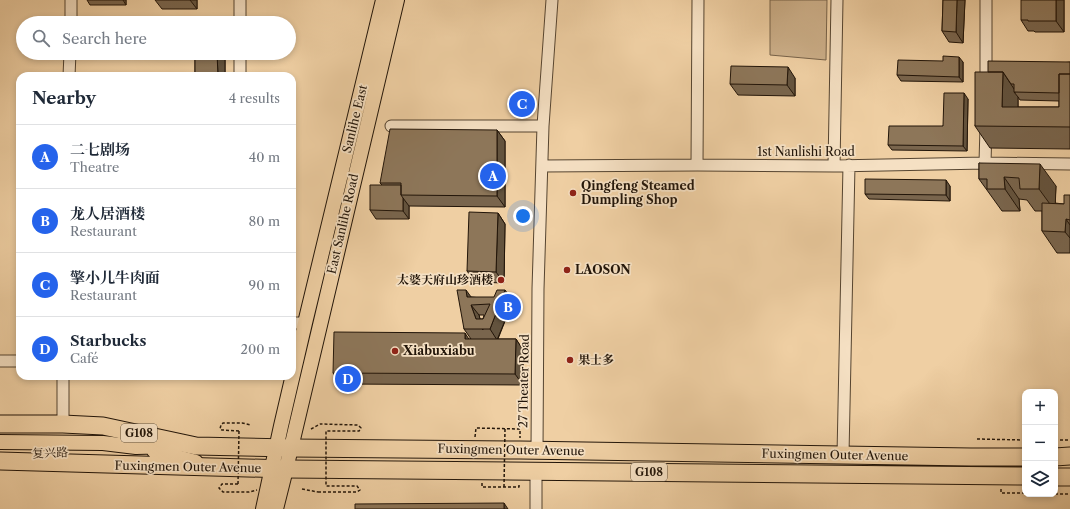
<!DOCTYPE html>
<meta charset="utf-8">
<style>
body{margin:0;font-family:"Libre Caslon Text","Noto Serif SC",serif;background:#f6f6f7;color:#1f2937}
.controls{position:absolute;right:12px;bottom:12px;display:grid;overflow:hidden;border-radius:8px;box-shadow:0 2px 6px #0003}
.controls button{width:36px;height:36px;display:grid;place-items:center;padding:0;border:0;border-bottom:1px solid #e0e1e3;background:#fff;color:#1f2937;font:20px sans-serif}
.you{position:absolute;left:523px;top:216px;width:14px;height:14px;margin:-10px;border:3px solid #fff;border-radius:50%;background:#1a73e8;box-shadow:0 0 0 6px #1a73e833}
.badge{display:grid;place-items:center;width:26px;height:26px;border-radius:50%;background:#2563eb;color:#fff;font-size:13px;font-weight:700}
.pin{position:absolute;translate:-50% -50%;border:2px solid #fff;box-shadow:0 1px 4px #0006}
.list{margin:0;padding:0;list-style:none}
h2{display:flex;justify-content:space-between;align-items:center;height:52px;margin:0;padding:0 16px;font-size:17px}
h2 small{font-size:13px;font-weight:400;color:#747a83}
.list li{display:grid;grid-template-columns:26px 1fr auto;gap:12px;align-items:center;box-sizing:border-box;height:64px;padding:0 16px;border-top:1px solid #e0e1e3}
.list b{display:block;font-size:15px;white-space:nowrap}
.list p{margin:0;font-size:13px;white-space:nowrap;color:#747a83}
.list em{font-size:13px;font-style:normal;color:#747a83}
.icon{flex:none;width:22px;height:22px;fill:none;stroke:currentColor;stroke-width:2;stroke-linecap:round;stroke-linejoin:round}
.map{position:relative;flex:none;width:1070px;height:509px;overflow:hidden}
.search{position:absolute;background:#fff;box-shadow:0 2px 6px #0003;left:16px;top:16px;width:280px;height:44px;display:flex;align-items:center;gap:10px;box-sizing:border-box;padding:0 14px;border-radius:22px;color:#747a83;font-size:15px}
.panel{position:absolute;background:#fff;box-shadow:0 2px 6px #0003;left:16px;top:72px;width:280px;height:308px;border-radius:12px}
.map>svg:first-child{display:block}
.grass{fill:#ccaf89;stroke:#776249}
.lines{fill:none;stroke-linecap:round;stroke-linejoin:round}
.minor-casing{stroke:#554430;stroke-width:13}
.major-casing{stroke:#221509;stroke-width:16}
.highway-casing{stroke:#221509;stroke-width:19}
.path{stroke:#221509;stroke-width:1.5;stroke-dasharray:3 2;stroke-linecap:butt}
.minor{stroke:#f5e0c3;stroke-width:11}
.major{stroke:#efcfa3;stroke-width:14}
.highway{stroke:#efcfa3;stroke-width:17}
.path-bridge{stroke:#221509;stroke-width:1.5;stroke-dasharray:3 2;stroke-linecap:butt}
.wall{fill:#79654d;stroke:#221509;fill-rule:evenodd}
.shaded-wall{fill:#63533e;stroke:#221509}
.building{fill:#8d7659;stroke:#221509;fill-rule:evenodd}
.poi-dot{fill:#8f2418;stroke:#f5e0c3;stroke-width:1.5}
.labels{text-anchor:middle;stroke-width:3.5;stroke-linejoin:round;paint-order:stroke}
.shield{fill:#f5e0c3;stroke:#615241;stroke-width:1}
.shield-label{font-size:11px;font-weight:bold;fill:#221509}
.street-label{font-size:12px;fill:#221509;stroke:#f5e0c3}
.poi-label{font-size:12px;font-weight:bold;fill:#221509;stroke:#f5e0c3;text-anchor:start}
</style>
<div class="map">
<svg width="1070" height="509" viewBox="0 0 1070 509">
<rect width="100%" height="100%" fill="#efcfa3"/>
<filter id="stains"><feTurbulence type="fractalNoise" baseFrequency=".005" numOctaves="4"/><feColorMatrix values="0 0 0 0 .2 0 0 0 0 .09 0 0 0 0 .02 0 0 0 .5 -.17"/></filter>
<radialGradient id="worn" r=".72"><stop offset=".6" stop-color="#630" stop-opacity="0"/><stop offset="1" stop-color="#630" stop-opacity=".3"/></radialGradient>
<!-- grass -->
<path class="grass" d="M770 0H827L826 60 770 55Z"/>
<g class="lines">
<!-- minor casing -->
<g class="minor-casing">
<path id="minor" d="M71 23V0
M240 23V0
M69 76 70 53
M240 76V53
M986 87V0
M391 126H543
M985 163 986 127
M697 165 698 0
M542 166 697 165 834 166 985 163 1070 164
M834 166 837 0
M292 323H305
M0 361H20
M63 424V376
M537 450 538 289 543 126 552 0
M843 455 849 165
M536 509V471"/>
</g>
<!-- major casing -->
<g class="major-casing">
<path id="major" d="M0 442 103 443 136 447 175 446
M154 451 196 462
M263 509 281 426 305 323 383 0
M276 509 286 469 397 0"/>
</g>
<!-- highway casing -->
<g class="highway-casing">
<path id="highway" d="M0 424H63L103 426 196 446 291 448 520 450 971 457H1025
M1055 457 1070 456
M0 461 286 469 1025 476
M1055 477H1070"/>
</g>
<!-- path -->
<path class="path" d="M311 429 320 424
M239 431 222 430 220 429 221 425 223 423H242L251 425
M475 437 476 428 520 429V438
M977 439 1025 440
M1055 440H1070
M482 483V487H519V484
M238 484H222L219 488 223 492H249L257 490
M302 489 318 492
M1001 489V493H1025
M1055 494H1070"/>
<!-- minor -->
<use href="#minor" class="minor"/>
<!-- major -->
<use href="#major" class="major"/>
<!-- highway -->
<use href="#highway" class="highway"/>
<!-- path-bridge -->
<path class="path-bridge" d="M238 484 239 431
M504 487 505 429
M318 492H357L360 490 357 486H326V431H359L361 428 358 425 320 424"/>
</g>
<!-- wall -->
<path class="wall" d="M87 0H126V5H90Z
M155 0H197V9H162Z
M943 0H965L963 43 949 42 942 31Z
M1064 0V32H1035L1034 31H1028L1021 20Z
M190 53H232V59H225V76H195V58H194Z
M963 62V82L901 81 897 75Z
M1070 62V149L990 148 975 126 988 72ZM1018 97 1020 100 1059 101V107H1018Z
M795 78V96L738 95 730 84Z
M968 99 967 151 892 150 888 145 943 126Z
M497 130 505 141V207L409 206V219H376L370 210 382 185 380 183Z
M979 163 1056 186 1055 203 1064 204 1070 195V253H1057L1042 231V211H1035L1027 200 1019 199 1020 211H1002L979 179Z
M950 186V201L869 199 865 194Z
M498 213 505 224 504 283 475 282 467 271Z
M471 297 513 301 498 339H516L523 350V385L341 384 333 373 469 339H471L464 329ZM479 315H484L483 319H480Z"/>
<!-- shaded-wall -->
<path class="shaded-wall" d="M123 0H126V5Z
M190 0H197V9Z
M957 0H965L963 43 956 32Z
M1056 0H1064V32L1056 21Z
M217 53H221L225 59V76H218Z
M228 53H232V59Z
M959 57 963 62V82L959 77Z
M788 67 795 78V96L787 85Z
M1003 72 1016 92H1014L1018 97V126L1002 107Z
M964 93 968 99 967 151 963 146Z
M497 130 505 141V207L497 196Z
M1040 164 1056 186 1055 211 1039 189Z
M1004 177 1019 199 1020 211 1005 189Z
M946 180 950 186V201L946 195Z
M403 198 409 206V219L403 211Z
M498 213 505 224 504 283 496 272Z
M1066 219 1070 225V238L1065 232Z
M466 290 474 301 467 297Z
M505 290 513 301 497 340 490 329Z
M471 305 479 315 483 330 476 319Z
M465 333 472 344 465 339Z
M516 339 523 350V385L515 374Z
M504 503 508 509H504Z"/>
<!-- building -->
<path class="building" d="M943 0H957L956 32 942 31Z
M1021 0H1056V21H1028V20H1021Z
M195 53H217L218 76H195Z
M943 56 959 57V77L897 75 898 60 943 61Z
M988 61 1070 62V74H1059V93L1014 92V84H1011L1003 72H988Z
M731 66 788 67 787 85 730 84Z
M975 72H1003L1002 107H1059V74H1070V127L975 126Z
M944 93H964L963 146 888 145 889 126H943Z
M390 129 497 130V196L401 195V183H380Z
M979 163 1040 164 1039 189H1020L1019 178 1004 177 1005 189H987V179H979Z
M865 179 946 180V195L865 194Z
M370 185H401V195L403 198V211L370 210Z
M1064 195H1070V220L1066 219 1065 232 1042 231V203L1064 204Z
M469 212 498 213 496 272 467 271Z
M457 290H466L467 297H494L497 290H505L490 329H464ZM490 304 483 319H476L471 305Z
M334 332 465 333V339H516L515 374 333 373Z
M504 503V509H355V504Z"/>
<!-- markers -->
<g class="poi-dot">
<circle cx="573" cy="193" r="4"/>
<circle cx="567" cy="270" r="4"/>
<circle cx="501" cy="280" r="4"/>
<circle cx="395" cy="351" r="4"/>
<circle cx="570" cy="360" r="4"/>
</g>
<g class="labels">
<!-- shield labels -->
<g class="shield">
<rect x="121" y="424" width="36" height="18" rx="3"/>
<rect x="631" y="463" width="36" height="18" rx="3"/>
</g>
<g class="shield-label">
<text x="139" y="437">G108</text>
<text x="649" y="476">G108</text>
</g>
<!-- street labels -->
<g class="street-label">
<text transform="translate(355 119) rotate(-76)" y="4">Sanlihe East</text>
<text x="806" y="156">1st Nanlishi Road</text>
<text transform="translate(343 224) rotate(-77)" y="4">East Sanlihe Road</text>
<text transform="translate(524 381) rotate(-89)" y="4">27 Theater Road</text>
<text transform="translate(511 450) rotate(1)" y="4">Fuxingmen Outer Avenue</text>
<text transform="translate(50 453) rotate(-2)" y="4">复兴路</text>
<text transform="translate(835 455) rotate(1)" y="4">Fuxingmen Outer Avenue</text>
<text transform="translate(188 467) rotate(1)" y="4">Fuxingmen Outer Avenue</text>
</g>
<!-- poi labels -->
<g class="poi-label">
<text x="581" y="190">Qingfeng Steamed<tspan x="581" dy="14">Dumpling Shop</tspan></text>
<text x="575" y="274">LAOSON</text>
<text x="493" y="284" text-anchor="end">太婆天府山珍酒楼</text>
<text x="403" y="355">Xiabuxiabu</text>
<text x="578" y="364">果士多</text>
</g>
</g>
<rect width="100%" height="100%" filter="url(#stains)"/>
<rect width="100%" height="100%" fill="url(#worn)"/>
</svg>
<div class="controls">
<button>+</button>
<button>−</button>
<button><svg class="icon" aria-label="layers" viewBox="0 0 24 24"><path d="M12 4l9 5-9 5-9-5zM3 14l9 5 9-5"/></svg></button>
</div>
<div class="you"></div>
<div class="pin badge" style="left:493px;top:176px">A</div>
<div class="pin badge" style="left:508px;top:307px">B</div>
<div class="pin badge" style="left:522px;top:104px">C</div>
<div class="pin badge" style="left:348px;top:379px">D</div>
<div class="search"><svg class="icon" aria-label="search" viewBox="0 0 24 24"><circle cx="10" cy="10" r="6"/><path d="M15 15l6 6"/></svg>Search here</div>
<section class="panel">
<h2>Nearby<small>4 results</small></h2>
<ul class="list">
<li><span class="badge">A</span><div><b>二七剧场</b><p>Theatre</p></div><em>40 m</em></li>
<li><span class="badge">B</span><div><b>龙人居酒楼</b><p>Restaurant</p></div><em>80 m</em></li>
<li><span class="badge">C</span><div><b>擎小儿牛肉面</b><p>Restaurant</p></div><em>90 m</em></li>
<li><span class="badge">D</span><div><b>Starbucks</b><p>Café</p></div><em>200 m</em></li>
</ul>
</section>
</div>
